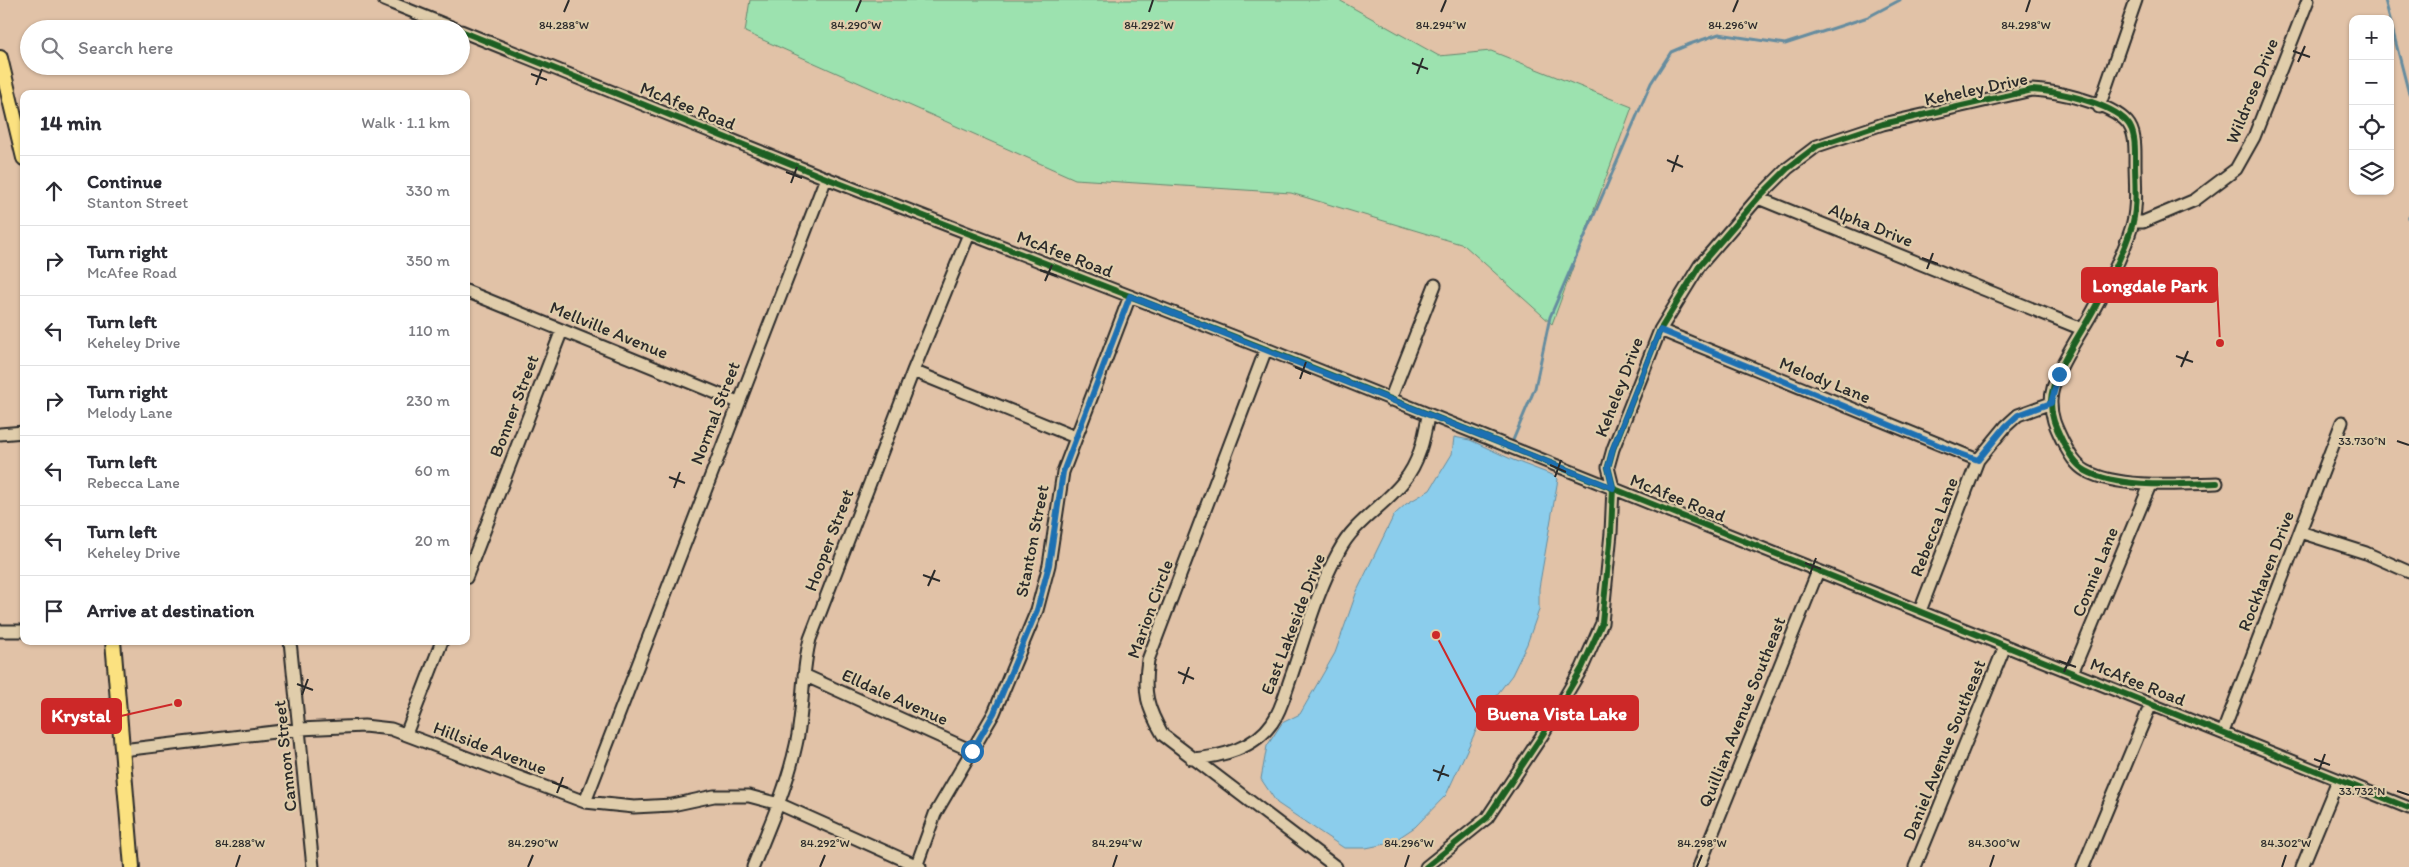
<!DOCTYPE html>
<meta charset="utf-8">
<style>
body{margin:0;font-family:Itim,sans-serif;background:#f7f7f7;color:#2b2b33}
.controls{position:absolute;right:15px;top:15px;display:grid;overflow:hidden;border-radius:10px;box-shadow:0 1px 4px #0004}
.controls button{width:45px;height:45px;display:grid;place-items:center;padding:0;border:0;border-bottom:1px solid #e1e1e2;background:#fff;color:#2b2b33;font:25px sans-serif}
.stop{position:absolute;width:15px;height:15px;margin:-11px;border:4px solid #1f6fb2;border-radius:50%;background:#fff}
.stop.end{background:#1f6fb2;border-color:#fff;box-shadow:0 1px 5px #0008}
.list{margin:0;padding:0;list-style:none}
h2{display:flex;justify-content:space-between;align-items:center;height:65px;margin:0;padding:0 20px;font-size:21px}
h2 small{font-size:16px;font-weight:400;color:#7c7c81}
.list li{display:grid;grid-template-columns:32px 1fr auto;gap:15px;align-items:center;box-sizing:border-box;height:70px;padding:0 20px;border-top:1px solid #e1e1e2}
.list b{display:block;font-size:19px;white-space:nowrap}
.list p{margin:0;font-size:16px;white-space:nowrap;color:#7c7c81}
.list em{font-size:16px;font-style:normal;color:#7c7c81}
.icon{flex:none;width:28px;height:28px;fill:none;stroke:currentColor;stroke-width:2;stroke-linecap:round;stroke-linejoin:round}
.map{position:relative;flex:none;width:2409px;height:867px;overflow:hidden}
.search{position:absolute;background:#fff;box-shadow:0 1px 4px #0004;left:20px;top:20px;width:450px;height:55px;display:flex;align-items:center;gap:12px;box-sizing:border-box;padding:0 18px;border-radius:28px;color:#7c7c81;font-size:19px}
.panel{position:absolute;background:#fff;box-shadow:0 1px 4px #0004;left:20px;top:90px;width:450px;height:555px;border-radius:10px}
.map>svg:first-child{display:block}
.green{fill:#9ce2af;stroke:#64866d}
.water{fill:#8bcdec;stroke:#658c9f}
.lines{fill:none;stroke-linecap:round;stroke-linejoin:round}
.stream{stroke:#658c9f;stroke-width:3}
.minor-casing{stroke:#2b2b2b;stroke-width:15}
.major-casing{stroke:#2b2b2b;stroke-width:18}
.minor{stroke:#e0cdab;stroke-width:11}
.major{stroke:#fbe180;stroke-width:14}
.cycleway-casing{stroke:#e0cdab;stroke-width:9}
.cycleway{stroke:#1b5e20;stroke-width:6}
.route{stroke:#1f6fb2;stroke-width:6}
.ticks{fill:none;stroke:#2b2b2b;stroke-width:2}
.labels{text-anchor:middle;stroke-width:4.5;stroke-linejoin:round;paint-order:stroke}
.street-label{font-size:18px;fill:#2b2b2b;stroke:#e0cdab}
.ticks-label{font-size:12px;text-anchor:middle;fill:#2b2b2b;stroke:#e0cdab;stroke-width:4.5;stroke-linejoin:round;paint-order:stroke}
.leader{fill:none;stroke:#cd2828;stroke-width:2}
.callout-dot{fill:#cd2828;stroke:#e0cdab;stroke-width:2}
.callout{fill:#cd2828;stroke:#cd2828;stroke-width:2}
.callout-label{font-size:19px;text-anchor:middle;font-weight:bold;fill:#fff}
</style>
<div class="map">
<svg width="2409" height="867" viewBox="0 0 2409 867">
<rect width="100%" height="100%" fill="#e1c2a7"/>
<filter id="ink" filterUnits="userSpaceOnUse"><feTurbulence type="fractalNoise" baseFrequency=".02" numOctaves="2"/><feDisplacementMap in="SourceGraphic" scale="10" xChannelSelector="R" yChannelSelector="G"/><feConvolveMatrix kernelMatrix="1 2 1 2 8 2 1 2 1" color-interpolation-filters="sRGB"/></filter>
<g filter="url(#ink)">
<!-- green -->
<path class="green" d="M750 0H1339L1439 56 1491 51 1632 107 1552 324 1464 245 1291 193 1075 179 745 32Z"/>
<!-- water -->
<path class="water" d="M1454 437 1470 440 1513 460 1555 476 1558 479 1539 588V610L1527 644 1512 675 1486 709 1446 795 1415 827 1391 843 1366 848H1344L1277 803 1261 779 1267 746 1282 723 1300 714 1335 653 1357 591 1394 515 1406 504 1430 490 1452 454Z"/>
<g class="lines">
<!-- stream -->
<path class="stream" d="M2385 0 2390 19
M2390 20 2409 94
M2409 217V219
M1511 445 1535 388 1550 317 1651 83 1671 52 1690 44 1719 34 1785 44 1868 17 1900 0"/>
<!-- minor casing -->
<g class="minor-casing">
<path id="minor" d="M384 0 456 29
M461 31 826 178 1266 349 2409 808
M2099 107 2136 0
M1758 198 2082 329
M2133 222H2143L2195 200 2236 169 2254 137 2308 0
M466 291 738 402
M1660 330 1978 460
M1266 349 1148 660C1143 692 1147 708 1163 735L1336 867
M913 371 1075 437
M1390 400 1435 285
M0 434 24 432
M2300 532 2366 553 2409 572
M466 578 562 330
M1920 611 1978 460 2006 426 2018 415 2051 403
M0 631H24
M290 641 313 867
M2072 673 2150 485
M804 675 972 751
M2223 732 2342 422
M406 734 442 641
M122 750 300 729 364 726 391 729 585 802 634 807 672 805 714 796H749L779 804 920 867
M1192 759C1221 757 1255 748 1272 723 1282 709 1286 690 1292 674 1306 633 1318 589 1339 551 1354 522 1383 507 1403 482 1419 463 1424 439 1428 416
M585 802 826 178
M753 867C769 827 787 787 796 745 804 710 801 674 810 639L913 371 969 234
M916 867 935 814 994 713 1037 610 1049 565 1063 472 1130 296
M1426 867 1487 818 1543 734 1582 668 1602 623 1611 533 1613 487 1608 467 1613 449 1660 330 1700 265 1758 198 1788 168 1817 146 1883 124 2032 90C2057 91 2110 103 2127 122 2136 132 2135 149 2135 162 2135 183 2138 209 2131 229 2122 257 2107 286 2093 311 2080 335 2050 376 2051 403 2051 419 2057 429 2063 442 2069 453 2075 465 2086 471 2119 489 2181 484 2217 483
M1699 867 1818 571
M1915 867 2005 646
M2083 867 2151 704
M2302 867 2338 780"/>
</g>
<!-- major casing -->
<g class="major-casing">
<path id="major" d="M0 58 24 158
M113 641 132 867"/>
</g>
<!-- minor -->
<use href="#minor" class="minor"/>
<!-- major -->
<use href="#major" class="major"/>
<!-- cycleway casing -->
<g class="cycleway-casing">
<path id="cycleway" d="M461 31 826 178 1266 349 2409 808
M1426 867 1487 818 1543 734 1582 668 1602 623 1611 533 1613 487 1608 467 1613 449 1660 330 1700 265 1758 198 1788 168 1817 146 1883 124 2032 90C2057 91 2110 103 2127 122 2136 132 2135 149 2135 162 2135 183 2138 209 2131 229 2122 257 2107 286 2093 311 2080 335 2050 376 2051 403 2051 419 2057 429 2063 442 2069 453 2075 465 2086 471 2119 489 2181 484 2217 483"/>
</g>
<!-- cycleway -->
<use href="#cycleway" class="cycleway"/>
</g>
</g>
<g class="lines" filter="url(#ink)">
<!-- route -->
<path class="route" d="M972 751 994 713 1037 610 1049 565 1063 472 1130 296 1613 488 1608 467 1613 448 1660 330 1955 452 1978 460 2006 426 2018 415 2051 403 2059 374"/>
</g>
<!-- ticks -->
<path class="ticks" d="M564 12 569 0M856 12 861 0M1149 12 1153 0M1441 12 1446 0M1733 12 1738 0M2026 12 2030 0M2293 51 2310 57M2298 62 2305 46M1412 63 1428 69M531 74 547 80M1417 74 1423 58M536 85 542 69M1667 160 1683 167M786 172 802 178M1672 172 1678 155M791 183 797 167M1922 258 1938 264M1927 269 1933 253M1040 270 1057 276M1045 281 1052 265M2176 356 2193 362M1295 367 1311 374M2181 367 2188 351M1300 379 1306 362M2397 441 2409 445M1550 465 1566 472M669 477 685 483M1555 477 1561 460M674 488 680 472M1805 563 1821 569M1810 574 1816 558M923 575 940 581M928 586 935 570M2059 661 2076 667M1178 672 1194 679M2064 672 2071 656M297 684 313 690M1183 684 1189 667M302 695 308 679M2314 759 2330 765M1433 770 1449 776M2319 770 2325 754M1438 781 1444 765M552 782 568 788M2397 791 2409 795M557 793 563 777M236 867 240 855M528 867 533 855M820 867 825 855M1113 867 1117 855M1405 867 1409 855M1697 867 1702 855M1990 867 1994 855M2282 867 2286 855"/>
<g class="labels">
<!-- street labels -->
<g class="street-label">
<text transform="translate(1976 89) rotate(-12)" y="6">Keheley Drive</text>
<text transform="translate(2252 91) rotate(-68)" y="6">Wildrose Drive</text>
<text transform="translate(688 106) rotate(22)" y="6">McAfee Road</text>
<text transform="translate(1871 225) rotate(22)" y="6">Alpha Drive</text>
<text transform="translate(1065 254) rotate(21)" y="6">McAfee Road</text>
<text transform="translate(609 330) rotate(22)" y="6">Mellville Avenue</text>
<text transform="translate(1825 380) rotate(22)" y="6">Melody Lane</text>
<text transform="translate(1619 387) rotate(-69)" y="6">Keheley Drive</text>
<text transform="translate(514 406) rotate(-69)" y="6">Bonner Street</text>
<text transform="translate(715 413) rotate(-69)" y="6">Normal Street</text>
<text transform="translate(1678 498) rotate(22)" y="6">McAfee Road</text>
<text transform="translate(1934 527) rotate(-69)" y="6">Rebecca Lane</text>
<text transform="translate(829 540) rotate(-69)" y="6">Hooper Street</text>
<text transform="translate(1032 541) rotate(-79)" y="6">Stanton Street</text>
<text transform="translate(2266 571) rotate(-69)" y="6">Rockhaven Drive</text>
<text transform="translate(2095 572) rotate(-68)" y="6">Connie Lane</text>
<text transform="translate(1150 609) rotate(-70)" y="6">Marion Circle</text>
<text transform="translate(1293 624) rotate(-69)" y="6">East Lakeside Drive</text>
<text transform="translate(2138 682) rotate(22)" y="6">McAfee Road</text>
<text transform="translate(895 697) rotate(24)" y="6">Elldale Avenue</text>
<text transform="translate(1742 712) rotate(-68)" y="6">Quillian Avenue Southeast</text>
<text transform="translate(490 748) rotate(21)" y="6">Hillside Avenue</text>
<text transform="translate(1944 750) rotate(-68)" y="6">Daniel Avenue Southeast</text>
<text transform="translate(285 756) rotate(-96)" y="6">Cannon Street</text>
</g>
</g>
<g class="ticks-label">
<text x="856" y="29">84.290°W</text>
<text x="2026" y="29">84.298°W</text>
<text x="564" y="29">84.288°W</text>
<text x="1149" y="29">84.292°W</text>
<text x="1441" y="29">84.294°W</text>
<text x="1733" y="29">84.296°W</text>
<text x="2362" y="445">33.730°N</text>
<text x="2362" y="795">33.732°N</text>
<text x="240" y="847">84.288°W</text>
<text x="533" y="847">84.290°W</text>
<text x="825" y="847">84.292°W</text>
<text x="1117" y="847">84.294°W</text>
<text x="1409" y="847">84.296°W</text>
<text x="1702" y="847">84.298°W</text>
<text x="1994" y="847">84.300°W</text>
<text x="2286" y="847">84.302°W</text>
</g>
<!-- callouts -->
<path class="leader" d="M2220 343L2217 285M1436 635L1477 713M178 703L121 716"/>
<g class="callout-dot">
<circle cx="2220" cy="343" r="5"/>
<circle cx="1436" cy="635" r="5"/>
<circle cx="178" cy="703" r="5"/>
</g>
<g class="callout">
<rect x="2082" y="268" width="135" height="34" rx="5"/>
<rect x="1477" y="696" width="161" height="34" rx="5"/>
<rect x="42" y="699" width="79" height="34" rx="5"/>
</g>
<g class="callout-label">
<text x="2150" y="292">Longdale Park</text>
<text x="1557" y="720">Buena Vista Lake</text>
<text x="81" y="722">Krystal</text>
</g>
</svg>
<div class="controls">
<button>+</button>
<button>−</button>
<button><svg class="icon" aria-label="locate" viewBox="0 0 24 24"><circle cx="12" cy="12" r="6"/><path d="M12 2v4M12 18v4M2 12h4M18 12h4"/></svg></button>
<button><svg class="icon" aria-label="layers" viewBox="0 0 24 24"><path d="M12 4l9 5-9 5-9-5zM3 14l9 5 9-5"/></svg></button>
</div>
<div class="stop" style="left:972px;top:751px"></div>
<div class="stop end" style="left:2059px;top:374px"></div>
<div class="search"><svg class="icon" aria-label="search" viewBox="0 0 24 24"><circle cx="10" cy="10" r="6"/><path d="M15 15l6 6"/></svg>Search here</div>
<section class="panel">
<h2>14 min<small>Walk · 1.1 km</small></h2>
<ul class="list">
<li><svg class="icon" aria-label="ahead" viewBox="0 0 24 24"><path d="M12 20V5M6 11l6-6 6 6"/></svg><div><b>Continue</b><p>Stanton Street</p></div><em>330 m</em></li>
<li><svg class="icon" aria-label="right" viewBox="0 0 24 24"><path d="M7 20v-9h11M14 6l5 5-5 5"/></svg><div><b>Turn right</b><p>McAfee Road</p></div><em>350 m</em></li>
<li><svg class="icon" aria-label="left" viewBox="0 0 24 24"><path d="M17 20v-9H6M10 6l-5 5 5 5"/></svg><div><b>Turn left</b><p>Keheley Drive</p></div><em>110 m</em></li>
<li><svg class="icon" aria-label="right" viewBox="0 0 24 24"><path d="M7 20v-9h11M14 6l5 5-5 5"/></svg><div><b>Turn right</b><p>Melody Lane</p></div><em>230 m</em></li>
<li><svg class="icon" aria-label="left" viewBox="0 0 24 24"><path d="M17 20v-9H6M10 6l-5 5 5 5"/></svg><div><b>Turn left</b><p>Rebecca Lane</p></div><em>60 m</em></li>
<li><svg class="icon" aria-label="left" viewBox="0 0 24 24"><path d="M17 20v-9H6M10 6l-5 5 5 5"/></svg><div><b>Turn left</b><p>Keheley Drive</p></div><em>20 m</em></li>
<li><svg class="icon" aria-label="arrive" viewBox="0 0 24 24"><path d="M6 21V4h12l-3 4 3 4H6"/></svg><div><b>Arrive at destination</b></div></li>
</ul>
</section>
</div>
